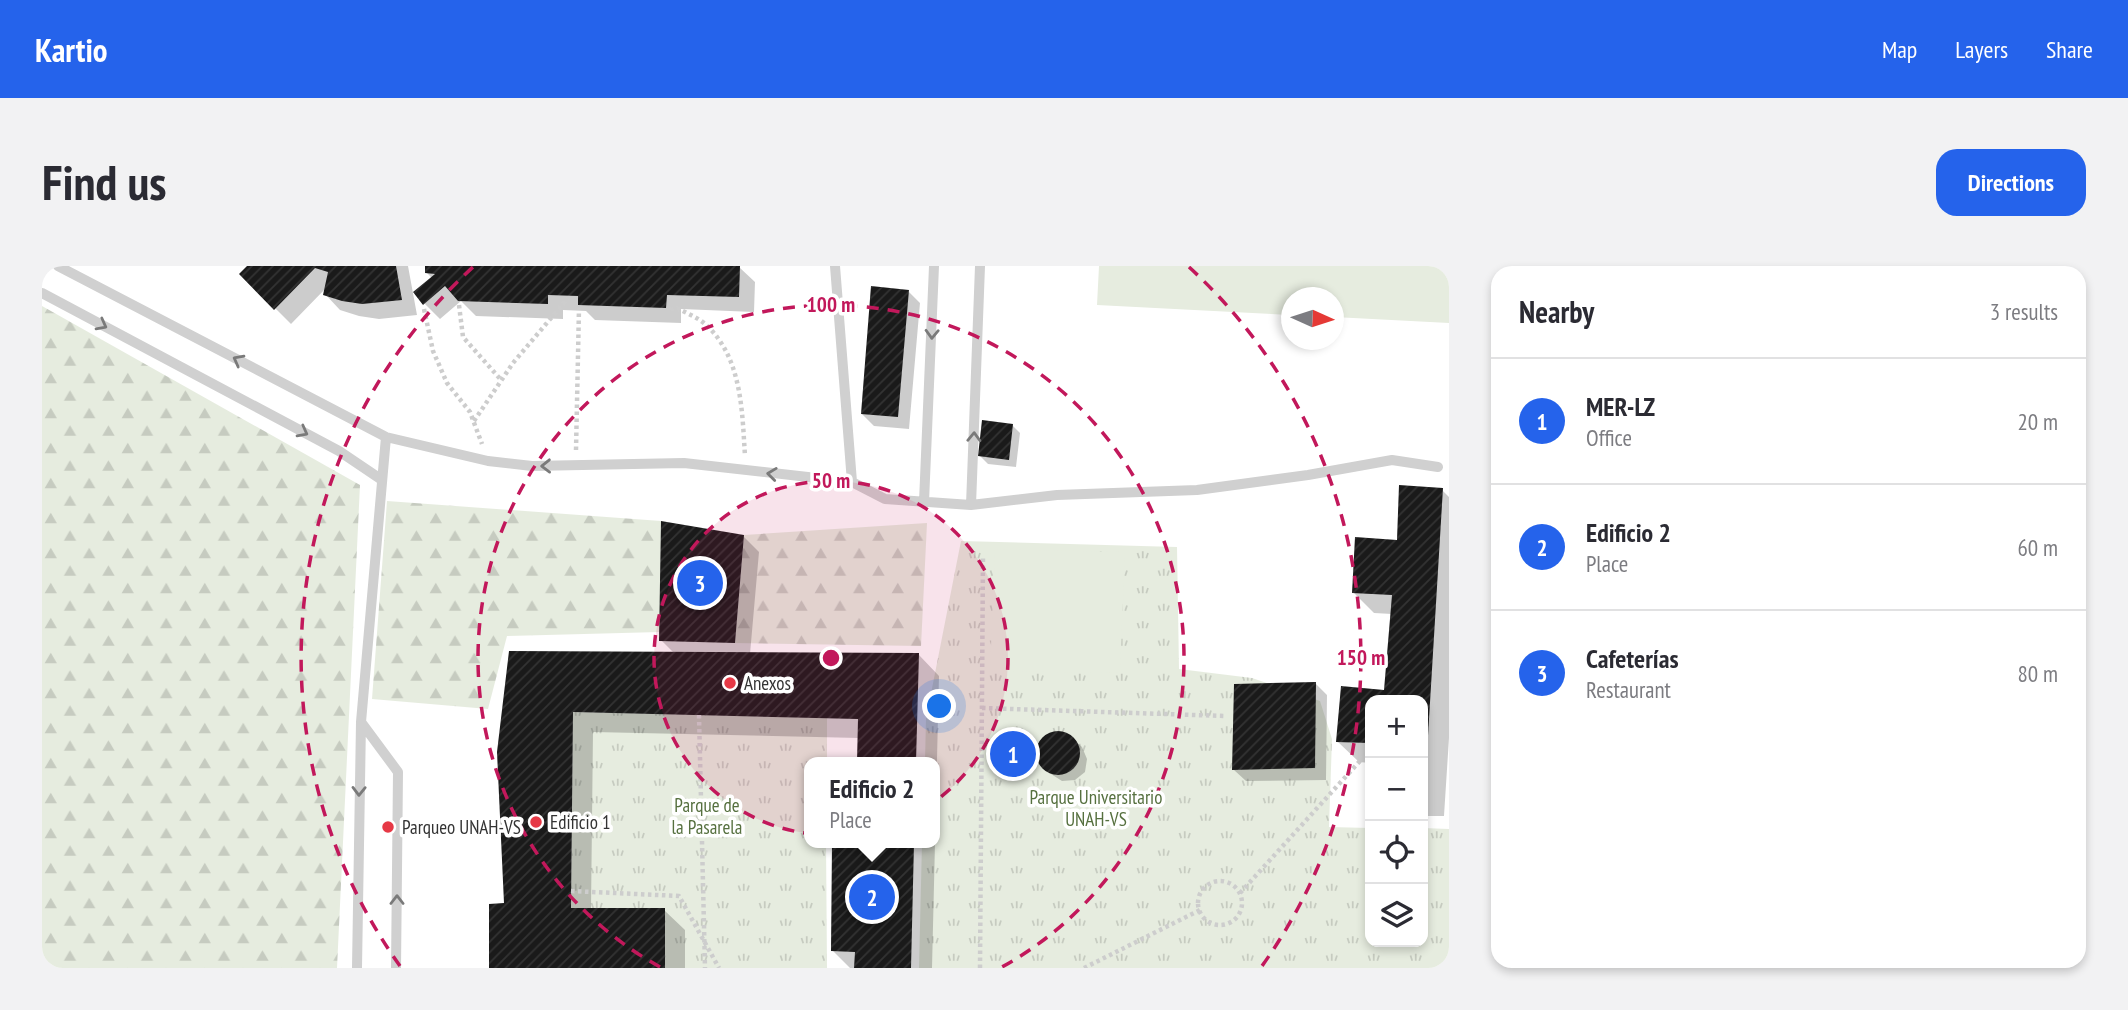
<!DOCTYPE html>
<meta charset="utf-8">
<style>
body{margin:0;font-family:"PT Sans Narrow",sans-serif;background:#f2f2f3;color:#2b2b33}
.controls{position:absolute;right:21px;bottom:21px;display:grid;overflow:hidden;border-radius:14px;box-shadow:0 4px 10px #0003}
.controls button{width:63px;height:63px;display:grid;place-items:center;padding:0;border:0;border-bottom:2px solid #e1e1e2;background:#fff;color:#2b2b33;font:35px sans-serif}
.compass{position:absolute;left:1239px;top:21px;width:63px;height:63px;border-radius:50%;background:#fff;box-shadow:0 4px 10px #0003;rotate:93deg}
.you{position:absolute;left:898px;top:441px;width:24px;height:24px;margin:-18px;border:5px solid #fff;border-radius:50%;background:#1a73e8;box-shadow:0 0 0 10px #1a73e833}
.badge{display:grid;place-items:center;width:46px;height:46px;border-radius:50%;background:#2563eb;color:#fff;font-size:23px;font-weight:700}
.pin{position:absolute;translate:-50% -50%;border:4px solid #fff;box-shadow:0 2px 7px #0006}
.popup{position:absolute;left:762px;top:491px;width:136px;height:91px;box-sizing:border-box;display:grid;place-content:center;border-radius:14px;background:#fff;filter:drop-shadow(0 2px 5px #0005);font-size:23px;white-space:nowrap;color:#7c7c81}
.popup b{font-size:26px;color:#2b2b33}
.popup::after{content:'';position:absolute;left:50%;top:100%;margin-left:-14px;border:14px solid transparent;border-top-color:#fff}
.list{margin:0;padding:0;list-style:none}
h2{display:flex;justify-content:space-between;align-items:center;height:91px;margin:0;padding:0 28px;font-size:30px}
h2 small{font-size:23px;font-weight:400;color:#7c7c81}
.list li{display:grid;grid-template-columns:46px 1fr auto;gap:21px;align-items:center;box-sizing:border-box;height:126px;padding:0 28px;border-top:2px solid #e1e1e2}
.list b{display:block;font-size:26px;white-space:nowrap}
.list p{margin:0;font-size:23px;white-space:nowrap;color:#7c7c81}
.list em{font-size:23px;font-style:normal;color:#7c7c81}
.icon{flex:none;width:38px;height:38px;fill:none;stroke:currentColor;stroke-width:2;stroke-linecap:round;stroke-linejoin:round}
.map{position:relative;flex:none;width:1407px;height:702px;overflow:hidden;border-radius:21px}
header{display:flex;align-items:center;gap:42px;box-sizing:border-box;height:98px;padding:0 35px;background:#2563eb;color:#fff}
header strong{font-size:33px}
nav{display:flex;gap:38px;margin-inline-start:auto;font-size:24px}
.intro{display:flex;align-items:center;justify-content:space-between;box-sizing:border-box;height:168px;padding:0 42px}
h1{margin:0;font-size:49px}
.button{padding:18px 32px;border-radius:21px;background:#2563eb;color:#fff;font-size:24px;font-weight:700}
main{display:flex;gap:42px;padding:0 42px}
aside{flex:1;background:#fff;border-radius:21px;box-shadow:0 4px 10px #0003}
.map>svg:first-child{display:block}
.grass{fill:url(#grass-tufts)}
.forest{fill:url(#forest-firs)}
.garden{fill:#e6ecdf}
.shadow{fill:#0003}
.building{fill:url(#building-hatch)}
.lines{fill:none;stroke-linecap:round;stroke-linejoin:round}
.path{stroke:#cdcdcd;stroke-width:4.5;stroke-dasharray:3.5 3.5;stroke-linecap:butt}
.service{stroke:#d0d0d0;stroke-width:10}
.oneway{stroke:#7a7a7a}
.ring{fill:none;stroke:#c2185b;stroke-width:3.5;stroke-dasharray:12 9}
.poi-dot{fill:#e63946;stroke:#fff;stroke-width:2.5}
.labels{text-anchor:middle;stroke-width:7;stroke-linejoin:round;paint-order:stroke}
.poi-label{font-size:19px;fill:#333;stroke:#fff;text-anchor:start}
.park-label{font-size:19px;fill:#56703f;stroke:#fff}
.centre{fill:#c2185b;stroke:#fff;stroke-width:3.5}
.ring-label{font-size:21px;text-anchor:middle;font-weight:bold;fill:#c2185b;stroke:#fff;stroke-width:7;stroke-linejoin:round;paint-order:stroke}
</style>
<header>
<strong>Kartio</strong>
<nav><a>Map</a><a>Layers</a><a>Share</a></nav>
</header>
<div class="intro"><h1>Find us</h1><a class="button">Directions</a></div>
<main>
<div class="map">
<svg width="1407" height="702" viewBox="0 0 1407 702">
<defs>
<pattern id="grass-tufts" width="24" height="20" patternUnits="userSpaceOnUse" patternTransform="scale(1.75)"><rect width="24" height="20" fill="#e6ecdf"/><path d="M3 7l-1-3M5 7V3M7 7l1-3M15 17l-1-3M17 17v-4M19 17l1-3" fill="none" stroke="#c6cbc0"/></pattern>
<pattern id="forest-firs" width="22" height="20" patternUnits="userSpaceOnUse" patternTransform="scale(1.75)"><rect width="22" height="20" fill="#e6ecdf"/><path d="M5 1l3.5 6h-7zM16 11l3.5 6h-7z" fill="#c6cbc0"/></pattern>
<pattern id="building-hatch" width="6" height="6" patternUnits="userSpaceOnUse" patternTransform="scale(1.75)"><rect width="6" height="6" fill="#1a1a1a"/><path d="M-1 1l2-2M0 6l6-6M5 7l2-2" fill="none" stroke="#333"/></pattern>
</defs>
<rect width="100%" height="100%" fill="#fff"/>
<!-- grass -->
<path class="grass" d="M919 275 1135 281 1137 403 1210 412 1278 435 1290 473 1287 561 1328 562V676H1381V562L1407 563V702H877L880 577H893V496H883L884 453Z
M531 446 785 452V496H767V577H784L785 702H623L529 642Z"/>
<!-- forest -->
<path class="forest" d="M0 40 318 219 295 702H0Z
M345 235 619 255 618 366 465 370 446 443 330 433Z
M885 257 879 380 693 377 702 269Z"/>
<!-- garden -->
<path class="garden" d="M1057 0H1407V57L1292 51V32H1250L1249 49 1055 39Z
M953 283 1083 286 1078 407 948 405Z"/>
<!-- shadow -->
<path class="shadow" d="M207 0H366L375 49 337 53 317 50 298 44 283 28 284 22 249 58 199 8Z
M385 0 697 1 713 16 712 46 639 43V57L553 54 544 45 521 44V53L434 50 419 35 398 53 383 38 390 12 385 7Z
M866 25 878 37 867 163 832 160 820 148Z
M970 159 978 167 974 201 946 198 938 190Z
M1400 224 1407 231V472L1402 550H1381V434H1328V497L1317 496 1296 476 1301 422 1344 426 1350 348 1332 347 1312 327Z
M701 270 717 286 708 388 877 389 897 410 893 576V496H817V472L551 466 549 644H622L643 664V702H448L463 639 457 486 632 387 619 374Z
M1273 417 1285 429 1284 514 1204 515 1192 504Z
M1019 466 1031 473 1040 481 1045 493 1043 506 1033 514 1020 515 1009 508 997 494V480L1005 469Z
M989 477 993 481 992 503 977 512 954 498Z
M815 577H893L890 702H808L791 685Z"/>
<!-- building -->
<path class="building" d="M205 0H354L360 34 320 38 300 35 281 29 286 6 273 2 232 44 197 8Z
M383 0H698L697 31 625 29 624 42 536 39V30L506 29V38L416 35 403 20 381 39 371 26 393 8 383 7Z
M829 20 867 24 856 151 819 148Z
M940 154 971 158 967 194 936 190Z
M1357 219 1401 222 1383 519H1381V434H1328V477L1294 476 1299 420 1342 424 1350 329 1310 327 1313 271 1355 274Z
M619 255 702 269 693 377 617 375Z
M467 385 877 387 874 496H815L816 453 531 446 529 642H623V702H447V638L462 637 455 486Z
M1274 416 1273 502 1190 504 1192 418Z
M975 465 991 476 989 499 972 510 952 498 954 477Z
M994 487a22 22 0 1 1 44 0a22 22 0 1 1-44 0Z
M790 577H872L869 702H812L813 686 789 685Z"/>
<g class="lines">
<!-- path -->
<path class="path" d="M417 39 421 71 460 115
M382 43 391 85 405 117 428 146 440 178
M628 44 635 42C644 47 655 51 663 58 700 91 700 144 703 190
M432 155 471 97 526 32
M534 184 537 42
M940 442 1183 450
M657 449 663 702
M1156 637a22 22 0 1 1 44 0a22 22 0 1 1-44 0Z
M529 625 637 630 677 702
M1198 627 1327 485
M938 702 941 290
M1042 702 1158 644"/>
<!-- service -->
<path class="service" d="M16 0 344 171 446 195 490 200 642 197 810 216 843 233 929 239 1015 229 1155 224 1266 209 1350 194 1396 201
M793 0 810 216
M0 27 297 185 340 214
M882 236 892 0
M929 239 938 0
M319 456 356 506 354 702
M315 702 319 456 344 171"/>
</g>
<!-- one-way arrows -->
<defs><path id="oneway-chevron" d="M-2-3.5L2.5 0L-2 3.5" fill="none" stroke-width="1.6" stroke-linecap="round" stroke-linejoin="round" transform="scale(1.75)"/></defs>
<g class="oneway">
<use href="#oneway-chevron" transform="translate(60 59) rotate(28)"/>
<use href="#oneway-chevron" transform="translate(890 68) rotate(92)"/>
<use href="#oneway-chevron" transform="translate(196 94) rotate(-152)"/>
<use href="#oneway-chevron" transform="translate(261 166) rotate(28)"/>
<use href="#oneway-chevron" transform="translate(932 171) rotate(-88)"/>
<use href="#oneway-chevron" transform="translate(504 200) rotate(179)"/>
<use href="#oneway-chevron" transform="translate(730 208) rotate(-173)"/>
<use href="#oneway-chevron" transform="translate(317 525) rotate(91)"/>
<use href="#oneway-chevron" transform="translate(355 634) rotate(-90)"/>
</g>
<!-- distance rings -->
<circle cx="789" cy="392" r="177" fill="#c2185b" fill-opacity=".12"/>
<g class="ring">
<circle cx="789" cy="392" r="177"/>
<path d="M618 701A353 353 0 1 1 960 701"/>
<path d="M358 700A530 530 0 0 1 431 1M1147 1A530 530 0 0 1 1220 700"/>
</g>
<!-- markers -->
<g class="poi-dot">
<circle cx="688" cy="417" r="7"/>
<circle cx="494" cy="556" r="7"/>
<circle cx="346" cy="561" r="7"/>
</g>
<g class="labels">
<!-- poi labels -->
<g class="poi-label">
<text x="702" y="424">Anexos</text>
<text x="508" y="563">Edificio 1</text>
<text x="360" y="568">Parqueo UNAH-VS</text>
</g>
<!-- park labels -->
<g class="park-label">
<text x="1054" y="538">Parque Universitario<tspan x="1054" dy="22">UNAH-VS</tspan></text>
<text x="665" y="546">Parque de<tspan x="665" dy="22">la Pasarela</tspan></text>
</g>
</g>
<circle cx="789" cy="392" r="10" class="centre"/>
<g class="ring-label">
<text x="789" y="46">100 m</text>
<text x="789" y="222">50 m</text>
<text x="1319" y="399">150 m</text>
</g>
</svg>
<div class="controls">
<button>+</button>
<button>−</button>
<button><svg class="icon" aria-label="locate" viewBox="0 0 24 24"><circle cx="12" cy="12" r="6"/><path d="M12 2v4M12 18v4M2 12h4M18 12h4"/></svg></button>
<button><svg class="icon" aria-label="layers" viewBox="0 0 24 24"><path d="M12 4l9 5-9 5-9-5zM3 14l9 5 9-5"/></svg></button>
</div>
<svg class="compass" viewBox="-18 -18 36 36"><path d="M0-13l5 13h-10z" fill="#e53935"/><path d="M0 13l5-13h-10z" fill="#7c7c81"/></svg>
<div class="you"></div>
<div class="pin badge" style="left:971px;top:488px">1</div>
<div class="pin badge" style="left:830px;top:631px">2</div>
<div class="popup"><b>Edificio 2</b>Place</div>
<div class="pin badge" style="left:658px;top:317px">3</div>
</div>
<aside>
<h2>Nearby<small>3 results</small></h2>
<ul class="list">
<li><span class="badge">1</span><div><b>MER-LZ</b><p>Office</p></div><em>20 m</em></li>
<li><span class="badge">2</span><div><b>Edificio 2</b><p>Place</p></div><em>60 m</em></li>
<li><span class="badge">3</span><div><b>Cafeterías</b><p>Restaurant</p></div><em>80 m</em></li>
</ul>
</aside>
</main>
